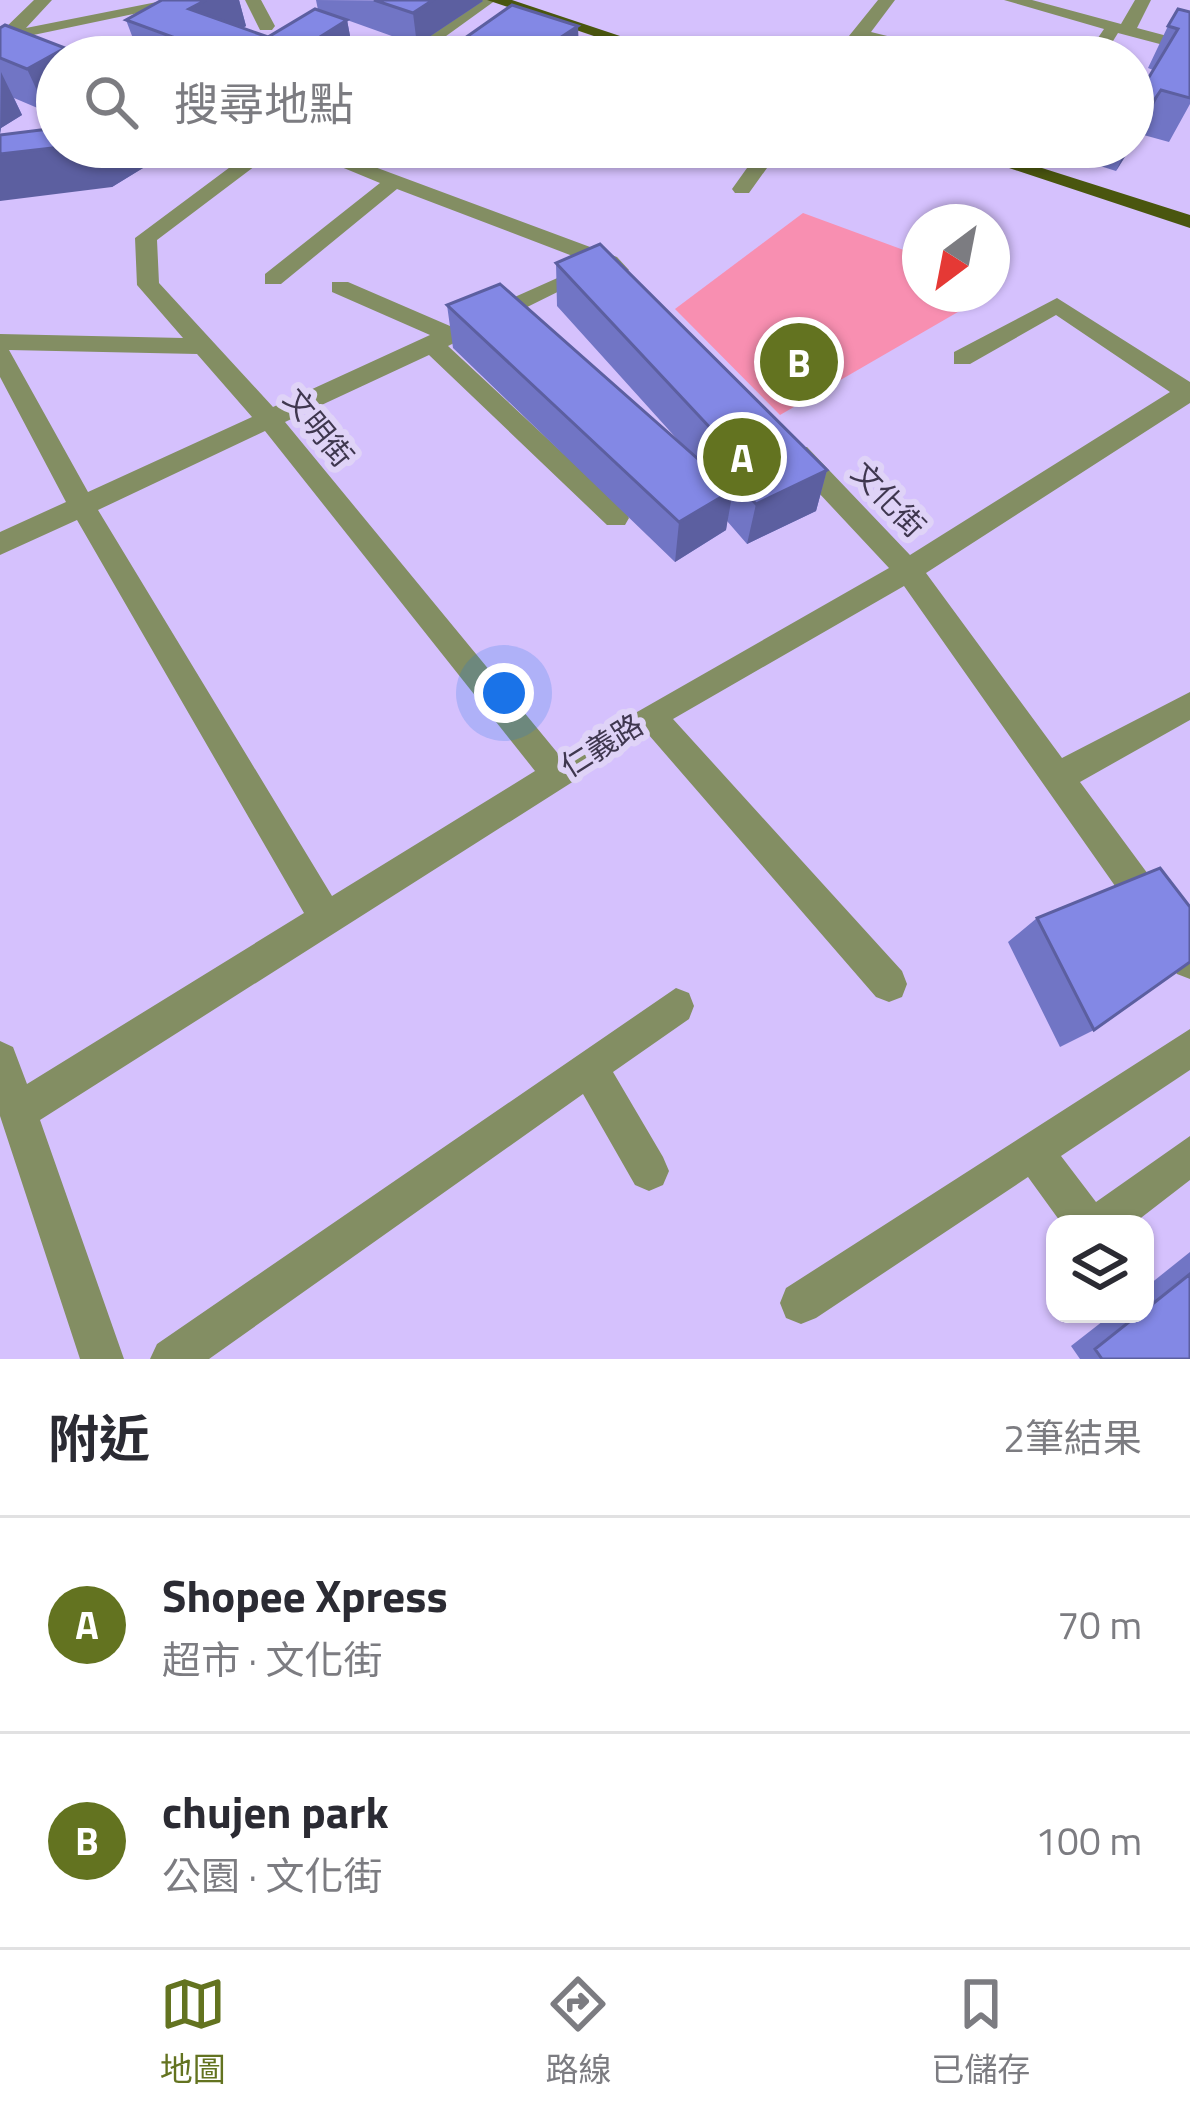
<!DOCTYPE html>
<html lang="zh-TW">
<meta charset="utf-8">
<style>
body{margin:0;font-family:"Titillium Web","Noto Sans TC",sans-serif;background:#f7f7f7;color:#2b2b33}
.controls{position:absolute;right:36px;bottom:36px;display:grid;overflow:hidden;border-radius:24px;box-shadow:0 3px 9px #0004}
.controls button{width:108px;height:108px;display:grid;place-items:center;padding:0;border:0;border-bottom:3px solid #e1e1e2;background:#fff;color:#2b2b33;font:60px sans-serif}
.compass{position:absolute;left:902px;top:204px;width:108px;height:108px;border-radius:50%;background:#fff;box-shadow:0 3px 9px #0004;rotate:212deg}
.you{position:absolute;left:504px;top:693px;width:42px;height:42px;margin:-30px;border:9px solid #fff;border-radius:50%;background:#1a73e8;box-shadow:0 0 0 18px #1a73e833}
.badge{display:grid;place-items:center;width:78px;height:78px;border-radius:50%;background:#637320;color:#fff;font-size:39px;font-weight:700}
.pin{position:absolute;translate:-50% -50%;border:6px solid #fff;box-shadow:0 3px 12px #0006}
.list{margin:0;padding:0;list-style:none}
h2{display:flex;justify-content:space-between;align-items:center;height:156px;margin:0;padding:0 48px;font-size:51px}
h2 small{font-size:39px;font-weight:400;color:#7c7c81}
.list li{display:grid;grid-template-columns:78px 1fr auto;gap:36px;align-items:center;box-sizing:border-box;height:216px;padding:0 48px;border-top:3px solid #e1e1e2}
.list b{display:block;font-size:45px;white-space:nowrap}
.list p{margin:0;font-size:39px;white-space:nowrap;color:#7c7c81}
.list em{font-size:39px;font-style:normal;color:#7c7c81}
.icon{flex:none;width:66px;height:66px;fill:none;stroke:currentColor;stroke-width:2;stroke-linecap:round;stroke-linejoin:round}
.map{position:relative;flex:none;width:1190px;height:1359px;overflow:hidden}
.search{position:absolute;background:#fff;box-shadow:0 3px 9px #0004;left:36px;right:36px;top:36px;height:132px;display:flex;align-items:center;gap:30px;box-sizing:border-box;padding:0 42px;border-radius:66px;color:#7c7c81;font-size:45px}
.sheet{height:588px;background:#fff}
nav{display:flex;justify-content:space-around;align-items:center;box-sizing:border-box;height:168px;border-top:3px solid #e1e1e2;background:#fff;font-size:33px;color:#7c7c81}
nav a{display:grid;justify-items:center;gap:6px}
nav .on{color:#637320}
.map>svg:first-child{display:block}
.green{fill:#f88fb1}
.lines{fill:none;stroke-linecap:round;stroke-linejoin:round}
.minor{fill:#838e63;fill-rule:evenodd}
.major{fill:#4a560f;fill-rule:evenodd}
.wall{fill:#7175c5}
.shaded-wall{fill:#5c5fa0}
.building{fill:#8388e5;stroke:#5c5fa0;stroke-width:3}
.labels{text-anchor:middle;stroke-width:12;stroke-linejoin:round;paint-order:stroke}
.street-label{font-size:30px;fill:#3f374f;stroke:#dfd3f7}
</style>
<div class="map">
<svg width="1190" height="1359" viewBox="0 0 1190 1359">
<rect width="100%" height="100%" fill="#d5c1fd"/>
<!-- green -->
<path class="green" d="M803 213 920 256V294H989L780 415 675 309Z"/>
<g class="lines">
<!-- minor -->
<path class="minor" d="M34 0H52L26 28 167 0H200L0 42V33Z
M245 0H261L275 26 272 30H260Z
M477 0H496L417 57H396Z
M878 0H895L871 32 948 51 950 57H929L864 40 850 57H832Z
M1004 0H1032L1121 24 1135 0H1151L1137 28 1190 42V52L1118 33 1103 57H1085L1104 29Z
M257 147H280L157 240 159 283 273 407 430 335 332 292V282H348L450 326 591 263 397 189 281 284H265V274L380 183 293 147H321L617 257 629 270 618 277 604 269 448 346 625 511 629 518 625 525H607L429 355 285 422 560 756 889 568 789 461 785 454 789 447H807L910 555 1170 392 1056 315 970 364H954V352L1057 298 1190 382V403L926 573 1062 758 1190 692V720L1080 782 1190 931V979L1177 974 904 586 673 719 902 971 907 984 902 997 889 1002 876 997 648 734 40 1120 124 1359H80L0 1116V1041L13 1047 27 1084 304 913 77 520 0 555V532L66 502 0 377V334L183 338 137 285 135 238ZM9 350 197 354 252 417 88 492ZM265 431 535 771 332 896 98 510Z
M762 147H782L749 193H735L732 189Z
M676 988 689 993 694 1006 689 1019 613 1072 663 1157 669 1171 663 1185 649 1191 635 1185 583 1094 209 1359H150L157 1344Z
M1190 1029V1070L1061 1156 1096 1202 1190 1136V1180L1133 1224H1062L1028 1177 816 1318 801 1324 786 1318 780 1303 786 1288Z"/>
<!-- major -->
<path class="major" d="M487 0H512L683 57H656Z
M946 147H976L1190 215V228Z"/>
</g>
<!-- wall -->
<path class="wall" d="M162 0H239L246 26 242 28 268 37 318 10 316 0 483 1 417 45 347 20 354 57H140L126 20Z
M1190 12V104L1169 142 1140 134 1133 145V84L1143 87 1153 70 1148 68 1168 26Z
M0 28 65 48 69 57H57V106L47 112 14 98 22 115 1 128 0 134Z
M57 147H214L182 168 134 148 143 168 112 187Z
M1040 147H1131L1116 171Z
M556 263 827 470 816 511 747 544 727 521 726 530 675 562 453 348 447 305 686 449 557 306Z
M1037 918 1094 1030 1060 1047 1008 942Z
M1190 1252V1359H1080L1071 1346 1112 1314H1145V1288Z"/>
<!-- shaded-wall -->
<path class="shaded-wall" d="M206 0H239L246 26 206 49 189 9Z
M433 0H482L483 1 417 45 413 13Z
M347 20 354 57H288Z
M578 26 579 51 570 57H531Z
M65 48 69 57H57V80L48 77 57 97V106L47 112 27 69Z
M1 72 22 115 1 128 0 134Z
M1161 90 1140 134 1133 145V134L1136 127Z
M61 147H134L143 168 112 187 0 201V154Z
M175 147H214L182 168Z
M1127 147H1131L1116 171Z
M827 470 816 511 747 544 756 504Z
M733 490 726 530 675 562 679 522Z"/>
<!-- building -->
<path class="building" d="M162 0H206L189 9 268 37 315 9 347 20 288 57H227L126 20Z
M374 0H433L413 13Z
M512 5 578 26 531 57H438Z
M1178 9 1190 12V98L1161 90 1136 127H1133V84L1143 87 1178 29 1168 26Z
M5 25 65 48 27 69 0 58V28Z
M979 41 1032 57H962Z
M57 128V147H61L0 154V135Z
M600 244 827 470 756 504 725 471 743 463 556 263Z
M500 284 733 490 679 522 447 305Z
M1160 868 1190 907V962L1094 1030 1037 918Z
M1190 1274V1359H1102L1095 1349 1139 1314H1145V1310Z"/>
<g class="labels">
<!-- street labels -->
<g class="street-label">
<text transform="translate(318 428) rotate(51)" y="10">文明街</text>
<text transform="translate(888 500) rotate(46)" y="10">文化街</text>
<text transform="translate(602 746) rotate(-32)" y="10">仁義路</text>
</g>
</g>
</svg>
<div class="controls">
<button><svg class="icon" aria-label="layers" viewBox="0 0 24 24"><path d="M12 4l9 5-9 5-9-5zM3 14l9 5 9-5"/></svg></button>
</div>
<svg class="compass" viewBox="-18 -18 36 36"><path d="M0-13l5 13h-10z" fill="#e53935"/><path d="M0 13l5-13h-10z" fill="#7c7c81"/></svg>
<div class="you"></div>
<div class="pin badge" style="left:742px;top:457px">A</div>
<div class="pin badge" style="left:799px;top:362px">B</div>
<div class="search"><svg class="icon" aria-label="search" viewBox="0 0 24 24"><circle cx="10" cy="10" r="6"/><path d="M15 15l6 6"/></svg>搜尋地點</div>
</div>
<section class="sheet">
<h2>附近<small>2筆結果</small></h2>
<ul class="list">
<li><span class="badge">A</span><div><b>Shopee Xpress</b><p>超市 · 文化街</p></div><em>70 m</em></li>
<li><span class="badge">B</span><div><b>chujen park</b><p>公園 · 文化街</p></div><em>100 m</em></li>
</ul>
</section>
<nav>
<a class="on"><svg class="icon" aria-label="map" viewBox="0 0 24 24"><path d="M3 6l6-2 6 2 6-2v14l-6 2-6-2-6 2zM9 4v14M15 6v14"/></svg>地圖</a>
<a><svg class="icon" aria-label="directions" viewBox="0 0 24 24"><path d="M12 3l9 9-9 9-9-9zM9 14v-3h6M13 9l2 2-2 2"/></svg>路線</a>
<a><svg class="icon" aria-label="saved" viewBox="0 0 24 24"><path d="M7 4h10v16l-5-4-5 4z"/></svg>已儲存</a>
</nav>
